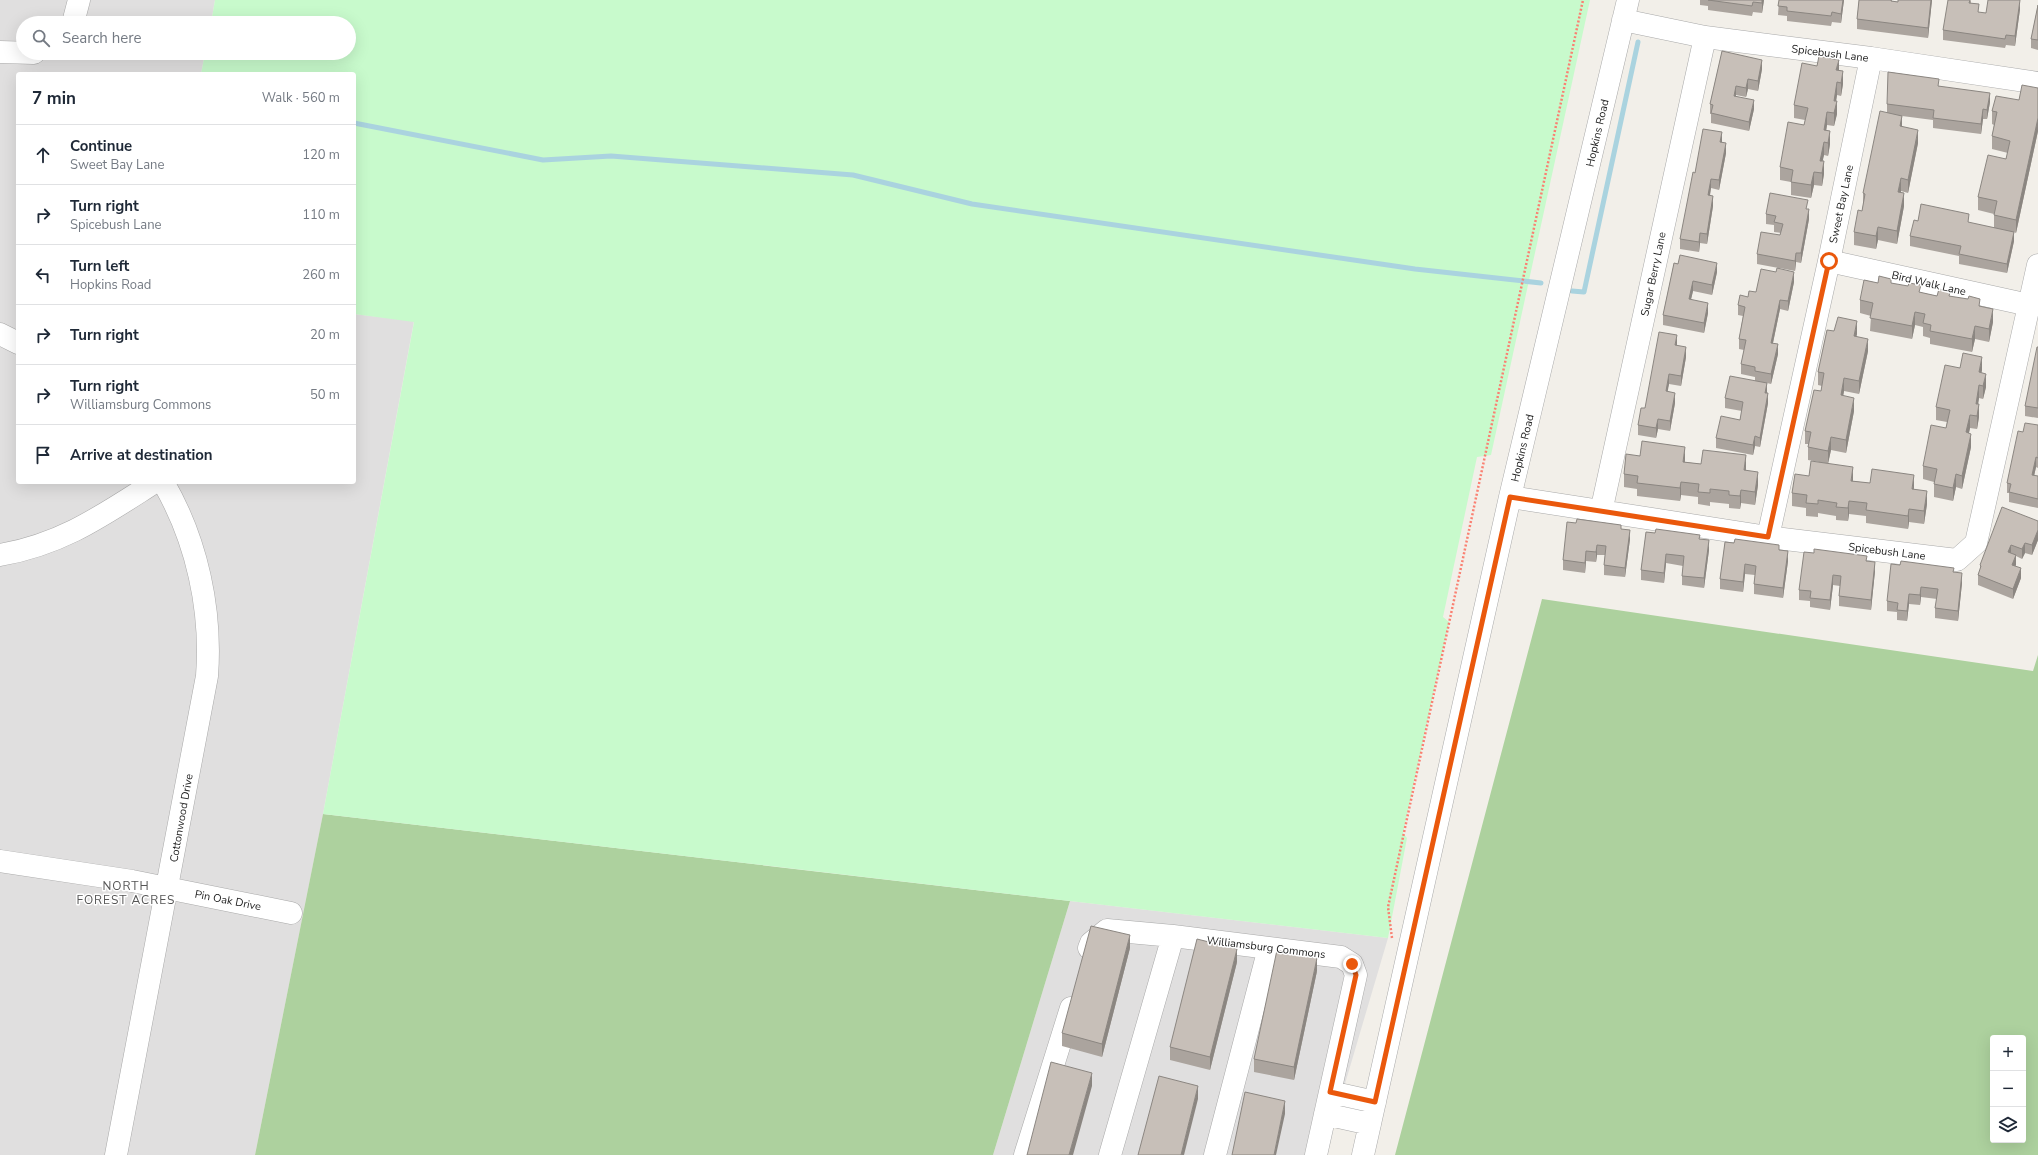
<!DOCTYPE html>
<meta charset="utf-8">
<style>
body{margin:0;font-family:"Nunito Sans",sans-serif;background:#f6f6f7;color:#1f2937}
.controls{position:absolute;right:12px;bottom:12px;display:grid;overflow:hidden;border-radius:4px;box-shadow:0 4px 16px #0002}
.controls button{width:36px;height:36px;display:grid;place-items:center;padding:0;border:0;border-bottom:1px solid #e0e1e3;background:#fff;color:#1f2937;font:20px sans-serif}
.stop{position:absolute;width:12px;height:12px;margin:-9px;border:3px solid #ea580c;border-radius:50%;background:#fff}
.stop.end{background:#ea580c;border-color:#fff;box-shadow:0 1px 4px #0008}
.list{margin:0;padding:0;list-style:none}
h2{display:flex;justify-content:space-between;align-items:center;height:52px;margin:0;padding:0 16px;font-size:17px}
h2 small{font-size:13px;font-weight:400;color:#747a83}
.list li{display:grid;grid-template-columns:26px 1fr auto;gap:12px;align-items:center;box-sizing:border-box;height:60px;padding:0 16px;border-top:1px solid #e0e1e3}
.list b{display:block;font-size:15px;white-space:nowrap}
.list p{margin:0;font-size:13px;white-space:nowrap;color:#747a83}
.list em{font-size:13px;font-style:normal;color:#747a83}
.icon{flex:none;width:22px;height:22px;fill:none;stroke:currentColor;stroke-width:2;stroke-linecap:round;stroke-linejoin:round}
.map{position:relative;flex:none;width:2038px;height:1155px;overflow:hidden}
.search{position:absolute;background:#fff;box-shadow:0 4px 16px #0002;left:16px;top:16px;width:340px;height:44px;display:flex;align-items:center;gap:10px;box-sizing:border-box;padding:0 14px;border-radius:22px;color:#747a83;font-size:15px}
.panel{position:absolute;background:#fff;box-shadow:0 4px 16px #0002;left:16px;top:72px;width:340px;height:412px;border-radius:4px}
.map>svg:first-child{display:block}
.residential{fill:#e0dfdf}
.forest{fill:#add19e;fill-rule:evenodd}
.park{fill:#c8facc}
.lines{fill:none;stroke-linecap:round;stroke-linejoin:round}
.stream{stroke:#aad3df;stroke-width:5}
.minor-casing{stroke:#a9a9a9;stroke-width:23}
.path{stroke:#fa8072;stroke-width:2.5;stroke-dasharray:2 2;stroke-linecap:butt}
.minor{stroke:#fff;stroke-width:22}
.wall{fill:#aba49e}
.shaded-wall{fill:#8b8681}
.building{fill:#c7bfb8;stroke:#8b8681}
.route{stroke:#ea580c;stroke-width:5}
.labels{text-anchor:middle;stroke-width:3;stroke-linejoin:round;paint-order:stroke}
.street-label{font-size:11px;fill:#222;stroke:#fff}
.neighbourhood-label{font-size:12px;letter-spacing:1px;fill:#555;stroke:#fff}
</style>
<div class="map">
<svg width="2038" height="1155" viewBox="0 0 2038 1155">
<rect width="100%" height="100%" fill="#f2efe9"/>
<!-- residential -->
<path class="residential" d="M0 0H215L211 23H23V53H205L201 74H18V482H354V314L414 321 323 814 255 1155H0Z
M1070 901 1388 938 1324 1155H993Z"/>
<!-- forest -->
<path class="forest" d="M1542 599 2033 671 2038 655V1155H1395ZM1993 1038H2023V1140H1993Z
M323 814 1070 901 993 1155H255Z"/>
<!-- park -->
<path class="park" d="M215 0H1590L1491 455 1477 457 1443 617 1449 622 1403 833 1407 838 1388 938 323 814 414 322 354 314V74H201L205 53H349V23H211Z"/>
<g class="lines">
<!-- stream -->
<path class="stream" d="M354 123 543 160 611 156 853 175 972 204 1415 269 1541 283
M1572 291 1584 292 1638 42"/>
<!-- minor casing -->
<g class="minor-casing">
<path id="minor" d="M1623 20 1705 37 1871 58 2038 83
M73 23 79 0
M0 52 34 53
M1829 261 2029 305
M0 334 18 343
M1510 497 1768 537 1957 560 1976 543 2038 265
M1601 512 1705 37
M1768 537 1829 261 1871 58
M0 555C63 544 103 515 155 482
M0 861 132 881 291 913
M1089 948 1091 943 1107 930 1173 936 1341 957 1352 964 1356 975 1316 1155
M1330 1092 1375 1102
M1325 1114 1370 1124
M116 1155 207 676C212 610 197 540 163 482
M1025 1155 1071 1008
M1110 1155 1173 936
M1215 1155 1269 948
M1363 1155 1510 497 1628 0"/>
</g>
<!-- path -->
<path class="path" d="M1392 938 1388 907 1583 0"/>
<!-- minor -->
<use href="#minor" class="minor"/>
</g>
<!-- wall -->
<path class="wall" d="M1700 0H1764L1762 13 1753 12 1752 16 1708 10V6L1700 5Z
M1779 0H1844L1841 23 1832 22 1831 26 1787 21V16L1778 15Z
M1859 0H1892V1L1898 2 1932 0 1928 38 1857 29V19Z
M1971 0V3L1979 13H1986L2020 9 2015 46 2006 45 2005 48 1943 40V30Z
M2038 5V50L2031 48V39Z
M1722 51 1762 69 1758 91 1748 89 1746 97 1736 95V96L1754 109 1749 131 1711 123V114H1710V104Z
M1839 71 1843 84 1841 96 1837 95 1836 101 1837 114 1834 126 1827 125 1826 131 1830 144 1828 156 1824 155 1822 161 1824 174 1822 186 1814 185 1811 198 1791 195V182L1780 180V167L1804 125 1805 120 1794 118V105Z
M1939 86 1990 102 1987 119H1983L1981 134 1933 128V120L1902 116V126L1918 143 1908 193 1901 191V192L1904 206 1897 244 1878 240 1876 249 1854 245V232L1862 211 1863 205V193L1887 112V104Z
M2038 88V131L2016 233 2014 232V241L2007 273 1959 264V256L1910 246V236L1918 221 1969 223 1994 228V214L1978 210V197L2006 159 2008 153 1992 149V136L1994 125 1992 124V111L2019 100Z
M1722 142 1726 153 1719 190 1711 188 1710 196 1713 206 1707 244 1700 243 1699 252 1680 249V239L1695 173Z
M1808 209 1809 219 1801 263 1796 262 1795 271 1757 264V254L1780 235 1781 233 1774 232V225L1766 224V214Z
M1674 263 1717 272 1712 295 1693 291 1691 299 1708 313 1704 333 1663 325V315Z
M1794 282 1788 311 1780 309 1773 343 1778 354 1771 384 1767 383V393L1768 403 1760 447 1755 446 1753 455 1716 448V438L1740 420 1742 411 1725 408V398L1755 381V377L1741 374V364L1744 350 1739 349V339L1743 316 1738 315V305L1748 297 1756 292Z
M1878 283H1891L1921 293 1937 296H1950L1980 306 1993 322 1989 342 1975 339 1972 352 1930 344V338L1923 336V327L1915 325 1912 339 1870 331 1871 316 1860 313V300Z
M1834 331 1857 334 1856 336 1868 351 1859 394 1844 391 1843 396 1854 411 1846 453 1831 450 1828 463 1853 481 1914 489 1927 504 1924 524 1909 522 1908 529 1866 523V516L1849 514 1848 521 1836 520V516L1818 513V517L1806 516V508L1792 506V493L1809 476 1819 462 1808 460V444H1805V431L1821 391 1822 386 1818 385V372Z
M1677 346 1686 357 1681 386 1669 384 1667 391 1675 403 1670 431 1658 429 1656 438 1638 435V425L1645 408Z
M2038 347V418L2025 416V406Z
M1960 368 1982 370 1981 373 1986 387 1983 399 1979 398 1978 404 1979 417 1977 429 1970 428 1969 433 1971 447 1962 489 1956 487 1953 501 1934 497V482L1923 479V466L1946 428 1947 422 1936 420V407Z
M2038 425V468L2036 467 2034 476H2038V508L2009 502V493H2007V483L2023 432Z
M1640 456 1685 460V462L1701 464 1746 468V470L1758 485 1755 505 1741 503 1740 509 1729 508V504L1710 502V506L1698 504V497L1681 495 1680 501 1637 496V489L1624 487V474Z
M2038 521V540L2032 555 2025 553 2022 559 2016 556 2015 566 2021 578 2013 599 1978 585V575L1980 570V565Z
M1621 529 1630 539 1625 577 1604 575V565L1605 555H1597L1596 562 1586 561 1585 573 1563 570V560Z
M1646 532 1700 539 1709 550 1704 588 1682 585V576L1683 566 1666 563 1664 583 1641 580V570Z
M1725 542 1779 550 1788 561 1783 598 1754 594V584L1755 575 1745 574 1743 592 1720 589V579Z
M1867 561 1875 571 1871 610 1839 606V596L1840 586 1833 585 1830 610 1810 607V601L1799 600V590Z
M1954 572 1962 583 1958 621 1935 618V608L1937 599 1921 597 1920 605 1909 604 1907 621 1897 620V612L1887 611V601Z
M1130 948 1102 1057 1062 1046V1033Z
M1237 962 1210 1070 1170 1060V1047Z
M1317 971 1294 1080 1254 1072V1059Z"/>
<!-- shaded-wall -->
<path class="shaded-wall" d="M1762 0H1764L1762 13Z
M1843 0H1844L1841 23V14Z
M1931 0H1932L1928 38V28Z
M2020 0V9L2015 46V36Z
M1762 60V69L1758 91V81Z
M1839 60V73L1836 70Z
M1843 71V84L1841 96V83Z
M1748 79V89L1746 97V88Z
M1837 82V95L1834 114V101Z
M1736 86V95L1734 106V96Z
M1990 93V102L1987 119V110Z
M1754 100V109L1749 131V122Z
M1837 101V114L1834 126V113Z
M1983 109V119L1981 134V124Z
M1827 112V125L1824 143V130Z
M1902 116V129L1900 126Z
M2038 118V131L2016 233V220Z
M1918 130V143L1908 193V180Z
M1830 131V144L1828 156V143Z
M1722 132V142L1720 152V142Z
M1824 142V155L1820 174V161Z
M1726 143V153L1719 190V180Z
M1824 161V174L1822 186V173Z
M1814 172V185L1811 198V185Z
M1901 178V191L1898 205V192Z
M1711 179V188L1708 205V195Z
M1904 193V206L1897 244V231Z
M1713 196V206L1707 244V234Z
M1809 209V219L1801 263V253Z
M1878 227V240L1876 249V236Z
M2014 232V241L2007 273V264Z
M1700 233V243L1699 252V242Z
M1796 253V262L1795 271V261Z
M1717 263V272L1712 295V285Z
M1794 272V282L1788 311V301Z
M1693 281V291L1689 308V299Z
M1780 300V309L1771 352V343Z
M1708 303V313L1704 333V323Z
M1993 309V322L1989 342V329Z
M1915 312V325L1912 339V326Z
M1857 321V334L1854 349V336Z
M1975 326V339L1972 352V339Z
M1677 335V345L1675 355V345Z
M1868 339V351L1859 394V381Z
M1778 344V354L1771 384V374Z
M1686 347V357L1681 386V376Z
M1982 357V370L1979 385V372Z
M1669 374V384L1666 401V391Z
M1986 374V387L1983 399V386Z
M1844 378V391L1841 408V395Z
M1767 383V393H1765Z
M1979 385V398L1976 417V404Z
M1675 393V403L1670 431V421Z
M1768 393V403L1760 447V438Z
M1854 398V411L1846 453V440Z
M1979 404V417L1977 429V416Z
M1970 415V428L1966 445V432Z
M1658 419V429L1656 438V428Z
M1971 434V447L1962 489V476Z
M1755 436V446L1753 455V445Z
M1831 437V450L1828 464V451Z
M1685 447V460L1683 475V462Z
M1746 455V468L1744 483V470Z
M2036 457V467L2032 485V475Z
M1853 467V480L1851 494V481Z
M1758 472V485L1755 505V492Z
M1956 474V487L1953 501V488Z
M1914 475V488L1912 502V489Z
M1681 482V495L1680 501V488Z
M1741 490V503L1740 509V496Z
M1927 491V504L1924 524V511Z
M1849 501V514L1848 521V508Z
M1909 509V522L1908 529V516Z
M1630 530V539L1625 577V568Z
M2038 530V540L2032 555V545Z
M1709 540V550L1704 588V578Z
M2025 543V553L2022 559V549Z
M1597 545V555L1596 562V552Z
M2011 545V554L2008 552Z
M1586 551V561L1585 573V563Z
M1788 551V561L1783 598V588Z
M1666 554V563L1664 583V573Z
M2016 555V565L2012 575V565Z
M1875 562V571L1871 610V600Z
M1745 564V574L1743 592V582Z
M2021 568V578L2013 599V589Z
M1962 573V583L1958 621V611Z
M1833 575V585L1830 610V600Z
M1921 587V597L1920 605V595Z
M1909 594V604L1907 621V611Z
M1130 935V948L1102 1057V1044Z
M1237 949V962L1210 1070V1057Z
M1317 958V971L1294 1080V1067Z
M1092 1073V1086L1073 1155H1069Z
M1198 1086V1099L1184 1155H1181Z
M1285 1101V1114L1276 1155H1274Z"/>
<!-- building -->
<path class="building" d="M1708 0H1762V3L1753 2 1752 6Z
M1779 0H1843L1841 14 1832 12 1831 16 1787 11V7L1778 6Z
M1859 0H1891V1L1898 2V0H1931L1928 28 1857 19Z
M1948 0H1970L1969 3 1979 4 1978 12 1986 13 1988 0H2020L2015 36 2006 35 2005 39 1943 30Z
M2038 5V40L2031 39Z
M1722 51 1762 60 1758 81 1748 79 1746 88 1736 86 1734 96 1754 100 1749 122 1711 113 1713 105 1710 104Z
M1819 56 1839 60 1836 70 1843 71 1841 83 1837 82 1834 101H1837L1834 113 1827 112 1824 130 1830 131 1828 143 1824 142 1820 161H1824L1822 173 1814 172 1811 185 1791 182 1793 170 1780 167 1788 122 1804 125 1808 108 1794 105 1802 63 1817 66Z
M1888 72 1939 79 1938 86 1990 93 1987 110 1983 109 1981 124 1933 118 1934 110 1887 104Z
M2022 85 2038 88V118L2016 220 1994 215 1997 201 1978 197 1988 155 2006 159 2010 141 1992 136 1997 112 1992 111 1996 96 2019 100Z
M1880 111 1902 116 1900 126 1918 130 1908 180 1901 178 1898 192 1904 193 1897 231 1878 227 1876 236 1854 232 1858 210 1862 211 1865 194 1863 193Z
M1703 129 1722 132 1720 142 1726 143 1719 180 1711 179 1708 195 1713 196 1707 234 1700 233 1699 242 1680 239 1693 172 1695 173Z
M1770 193 1808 200 1806 209H1809L1801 253H1796L1795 261 1757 254 1761 232 1780 235 1783 224 1774 222 1776 216 1766 214Z
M1921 204 1969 214 1968 222 2014 232 2007 264 1959 254 1961 246 1910 236 1914 220 1918 221Z
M1680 255 1717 263 1712 285 1693 281 1689 299 1708 303 1704 323 1663 315 1674 263 1678 264Z
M1777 268 1794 272 1788 301 1780 300 1771 343 1778 344 1771 374 1755 371V367L1741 364 1746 340 1739 339 1745 307 1738 305 1740 295 1748 297 1749 291 1756 292 1761 269 1776 272Z
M1879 276 1891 279V283L1908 286 1909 283 1921 285 1919 292 1937 296 1939 289 1950 292 1949 296 1968 299 1969 296 1980 299 1979 306 1993 309 1989 329 1975 326 1972 339 1930 331 1931 325 1923 323 1925 314 1915 312 1912 326 1870 318 1873 303 1860 300 1864 280 1878 283Z
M1838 317 1857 321 1854 336 1868 339 1859 381 1844 378 1841 395 1854 398 1846 440 1831 437 1828 451 1808 447 1811 432 1805 431 1814 390 1821 391 1824 373 1818 372 1827 330 1834 331Z
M1659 332 1677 335 1675 345 1686 347 1681 376 1669 374 1666 391 1675 393 1670 421 1658 419 1656 428 1638 425 1641 408H1645Z
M2037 347H2038V408L2025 406Z
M1963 353 1982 357 1979 372 1986 374 1983 386 1979 385 1976 404H1979L1977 416 1970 415 1966 432 1971 434 1962 476 1956 474 1953 488 1934 484 1937 469 1923 466 1931 425 1946 428 1950 410 1936 407 1945 365 1960 368Z
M1730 376 1767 383 1765 393H1768L1760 438 1755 436 1753 445 1716 438 1721 416 1740 420 1743 402 1725 398Z
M2025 423 2038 425V458L2036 457 2032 475 2038 476V499L2009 492 2011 484 2007 483 2018 431 2023 432Z
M1642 441 1685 447 1683 462 1701 464 1703 450 1746 455 1744 470 1758 472 1755 492 1741 490 1740 496 1729 495V491L1710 489V493L1698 492 1699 484 1681 482 1680 488 1637 483 1638 476 1624 474 1626 454 1640 456Z
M1811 461 1853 467 1851 481 1870 483 1872 469 1914 475 1912 489 1927 491 1924 511 1909 509 1908 516 1866 510 1867 503 1849 501 1848 508 1836 507 1837 503 1818 500V504L1806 503 1807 495 1792 493 1795 474 1809 476Z
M2002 507 2038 521V530L2032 545 2025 543 2022 549 2011 545 2008 552 2016 555 2012 565 2021 568 2013 589 1978 575 1981 566 1980 565Z
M1577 519 1621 525V529L1630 530 1625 568 1604 565 1606 546 1597 545 1596 552 1586 551 1585 563 1563 560 1567 522 1576 523Z
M1656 529 1700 535 1699 539 1709 540 1704 578 1682 576 1684 556 1666 554 1664 573 1641 570 1646 532 1655 533Z
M1735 539 1779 545V550L1788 551 1783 588 1754 584 1756 566 1745 564 1743 582 1720 579 1725 542 1734 543Z
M1814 549 1867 556 1866 561 1875 562 1871 600 1839 596 1841 576 1833 575 1830 600 1810 598 1811 591 1799 590 1804 552 1814 553Z
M1901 561 1954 568 1953 572 1962 573 1958 611 1935 608 1938 589 1921 587 1920 595 1909 594 1907 611 1897 610 1898 603 1887 601 1891 564 1900 565Z
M1091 926 1130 935 1102 1044 1062 1033Z
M1197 939 1237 949 1210 1057 1170 1047Z
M1277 950 1317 958 1294 1067 1254 1059Z
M1051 1062 1092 1073 1069 1155H1027Z
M1159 1076 1198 1086 1181 1155H1138Z
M1245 1092 1285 1101 1274 1155H1232Z"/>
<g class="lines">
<!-- route -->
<path class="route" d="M1352 964 1356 975 1330 1092 1375 1102 1510 497 1768 537 1829 261"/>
</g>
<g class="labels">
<!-- street labels -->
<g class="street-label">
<text transform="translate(1830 53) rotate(7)" y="4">Spicebush Lane</text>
<text transform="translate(1597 133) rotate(-77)" y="4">Hopkins Road</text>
<text transform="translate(1841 204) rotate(-78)" y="4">Sweet Bay Lane</text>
<text transform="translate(1653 274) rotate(-78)" y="4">Sugar Berry Lane</text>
<text transform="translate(1929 283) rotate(13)" y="4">Bird Walk Lane</text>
<text transform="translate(1522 448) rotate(-77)" y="4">Hopkins Road</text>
<text transform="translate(1887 551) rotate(7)" y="4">Spicebush Lane</text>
<text transform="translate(181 818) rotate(-80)" y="4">Cottonwood Drive</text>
<text transform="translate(228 900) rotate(11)" y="4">Pin Oak Drive</text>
<text transform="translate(1266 947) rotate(7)" y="4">Williamsburg Commons</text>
</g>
<!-- neighbourhood labels -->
<g class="neighbourhood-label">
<text x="126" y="890">NORTH<tspan x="126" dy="14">FOREST ACRES</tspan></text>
</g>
</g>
</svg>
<div class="controls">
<button>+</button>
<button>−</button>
<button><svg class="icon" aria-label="layers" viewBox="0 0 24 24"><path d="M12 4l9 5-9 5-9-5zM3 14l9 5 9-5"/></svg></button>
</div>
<div class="stop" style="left:1829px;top:261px"></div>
<div class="stop end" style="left:1352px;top:964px"></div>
<div class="search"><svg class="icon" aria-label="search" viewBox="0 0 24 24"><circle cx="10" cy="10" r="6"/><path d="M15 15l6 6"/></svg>Search here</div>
<section class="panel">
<h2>7 min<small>Walk · 560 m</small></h2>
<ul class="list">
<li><svg class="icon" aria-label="ahead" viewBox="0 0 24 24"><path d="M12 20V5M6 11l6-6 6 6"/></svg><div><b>Continue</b><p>Sweet Bay Lane</p></div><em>120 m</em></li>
<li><svg class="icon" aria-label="right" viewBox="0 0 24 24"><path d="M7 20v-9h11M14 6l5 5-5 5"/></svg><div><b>Turn right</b><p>Spicebush Lane</p></div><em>110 m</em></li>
<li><svg class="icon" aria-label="left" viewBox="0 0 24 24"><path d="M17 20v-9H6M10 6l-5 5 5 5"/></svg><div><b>Turn left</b><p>Hopkins Road</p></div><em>260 m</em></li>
<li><svg class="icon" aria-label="right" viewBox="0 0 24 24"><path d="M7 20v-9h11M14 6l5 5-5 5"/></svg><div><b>Turn right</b></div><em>20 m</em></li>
<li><svg class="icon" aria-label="right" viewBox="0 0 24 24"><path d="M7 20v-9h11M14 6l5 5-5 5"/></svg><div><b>Turn right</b><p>Williamsburg Commons</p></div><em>50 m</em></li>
<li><svg class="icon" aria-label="arrive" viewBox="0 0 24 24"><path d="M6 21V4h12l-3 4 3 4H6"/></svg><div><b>Arrive at destination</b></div></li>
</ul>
</section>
</div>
